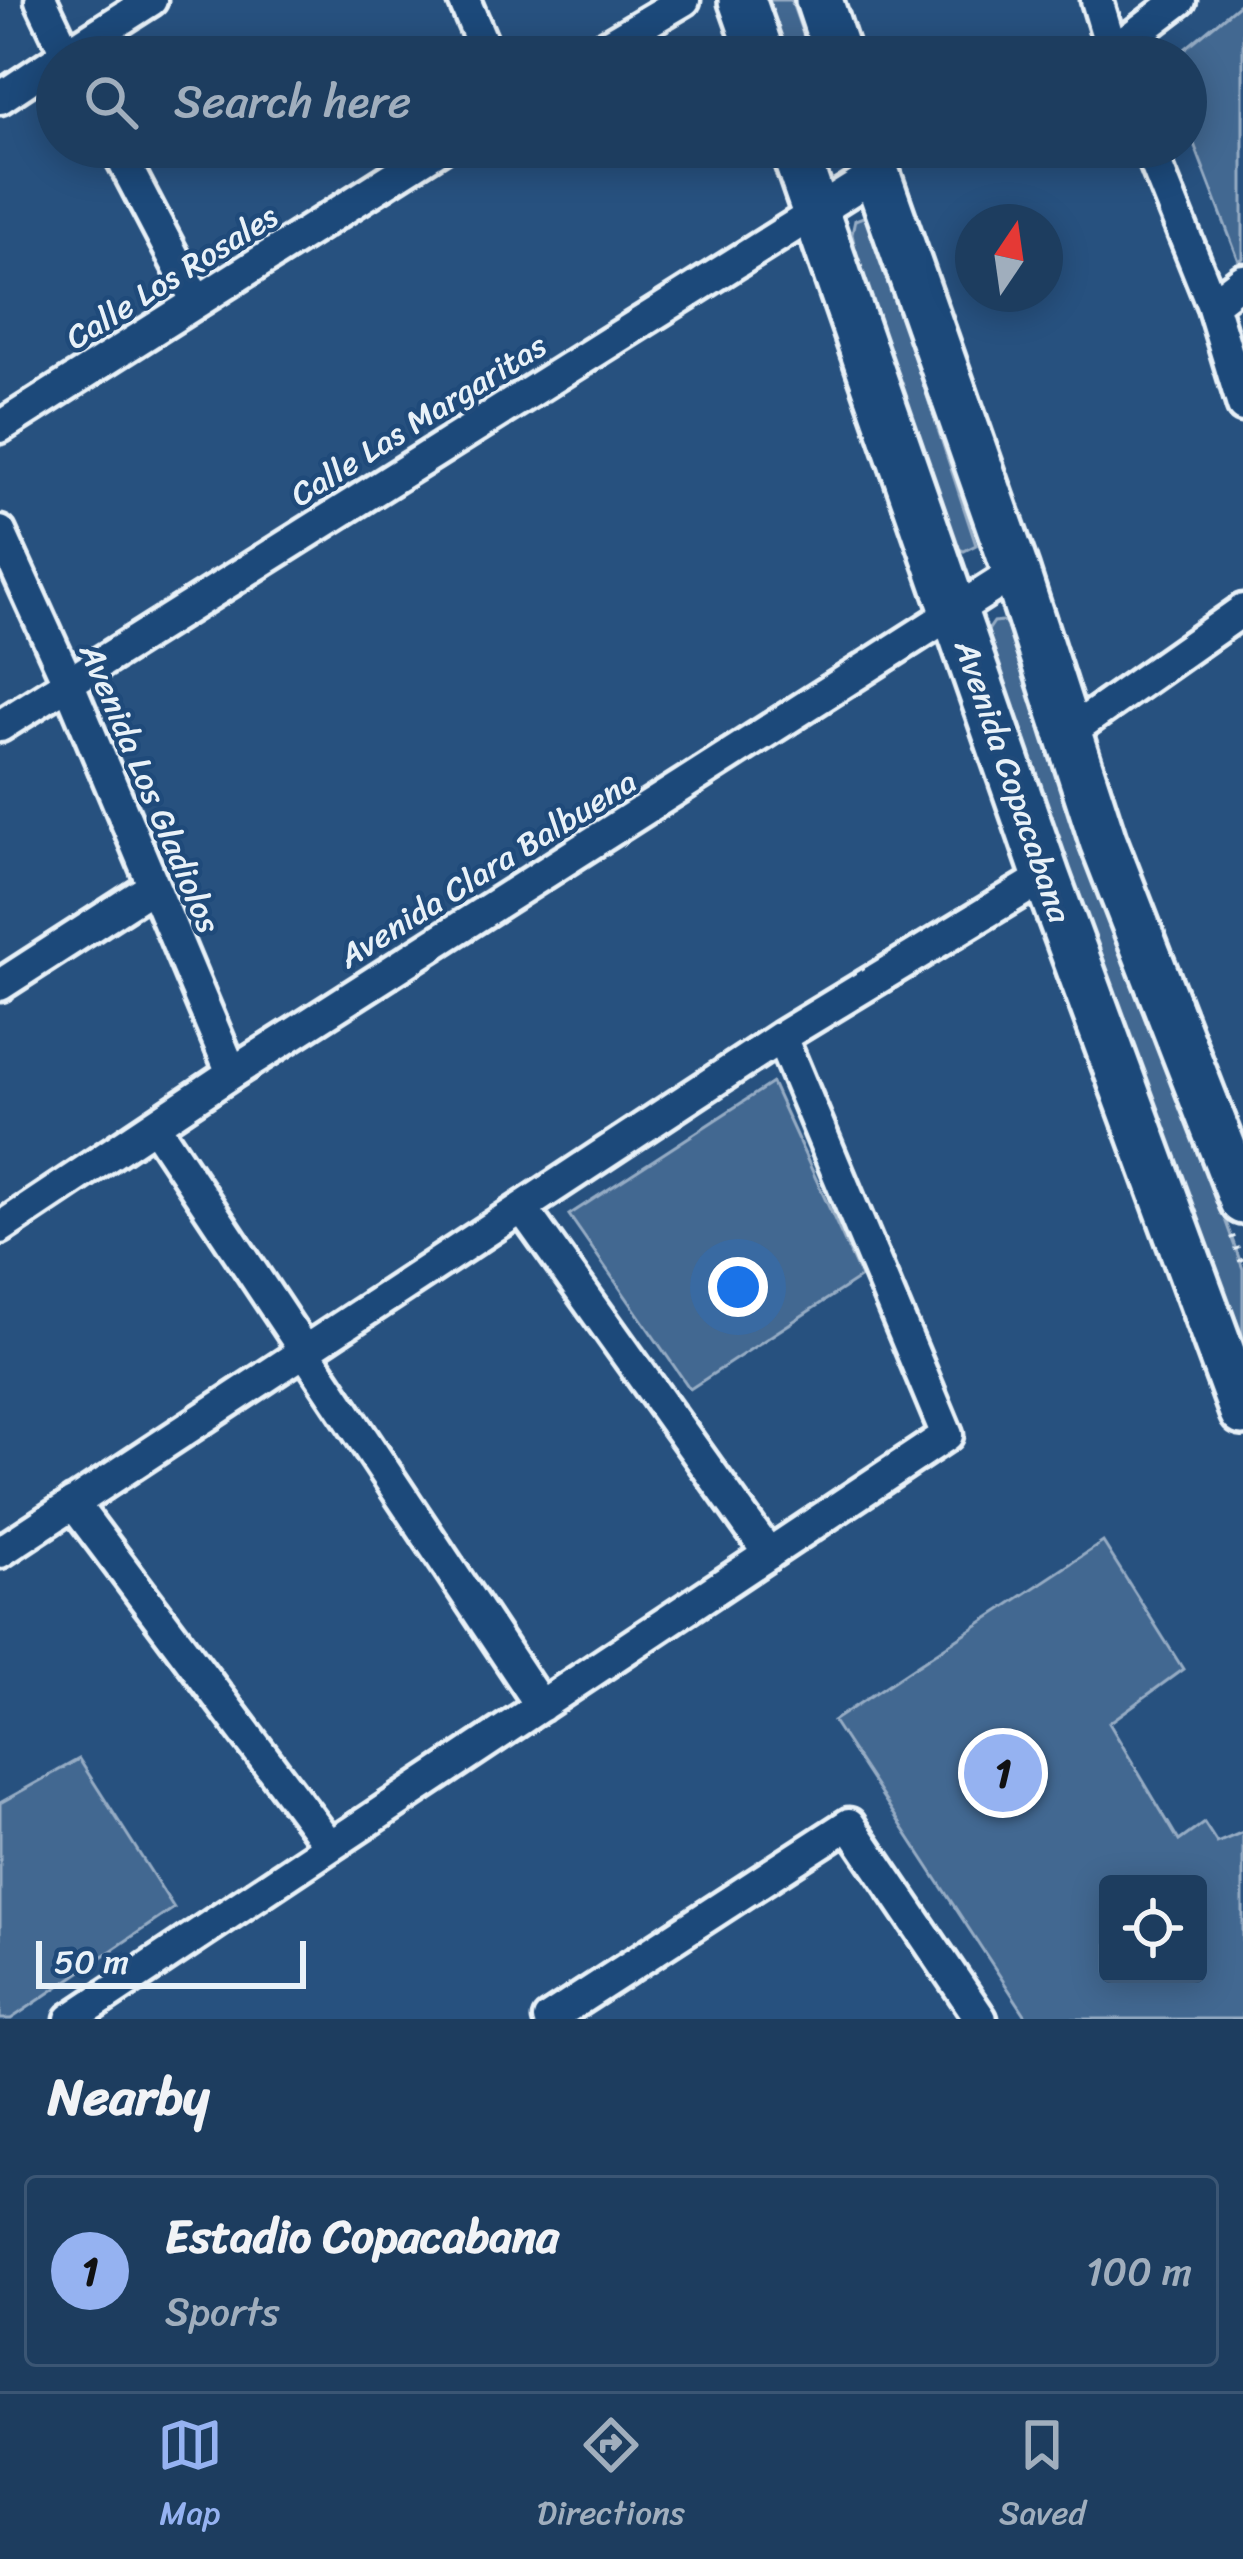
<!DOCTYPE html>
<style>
body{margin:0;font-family:Sriracha,sans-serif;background:#254465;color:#f1f3f6}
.controls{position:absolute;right:36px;bottom:36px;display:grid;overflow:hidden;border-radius:12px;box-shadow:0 6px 30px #0003}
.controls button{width:108px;height:108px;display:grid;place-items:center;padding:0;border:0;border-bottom:3px solid #3b5674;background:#1d3d5f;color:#f1f3f6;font:60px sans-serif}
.compass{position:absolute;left:955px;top:204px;width:108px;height:108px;border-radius:50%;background:#1d3d5f;box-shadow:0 6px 30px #0003;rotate:13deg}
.scale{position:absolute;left:36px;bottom:30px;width:270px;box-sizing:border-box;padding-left:12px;border:6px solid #e8f1f8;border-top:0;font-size:33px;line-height:42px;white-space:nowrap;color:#e8f1f8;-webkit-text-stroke:9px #1f4a7a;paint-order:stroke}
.you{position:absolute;left:738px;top:1287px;width:42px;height:42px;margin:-30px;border:9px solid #fff;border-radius:50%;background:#1a73e8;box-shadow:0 0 0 18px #1a73e833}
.badge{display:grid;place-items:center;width:78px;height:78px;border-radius:50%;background:#95b2f1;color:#111;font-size:39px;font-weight:700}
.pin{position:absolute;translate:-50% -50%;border:6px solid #fff;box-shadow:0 3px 12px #0006}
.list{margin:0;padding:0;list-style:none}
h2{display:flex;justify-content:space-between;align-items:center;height:156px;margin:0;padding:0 48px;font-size:51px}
h2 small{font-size:39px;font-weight:400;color:#a0aebd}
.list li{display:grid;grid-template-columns:78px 1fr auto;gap:36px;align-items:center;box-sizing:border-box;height:192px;margin:0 24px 24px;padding:0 24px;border:3px solid #3b5674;border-radius:12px}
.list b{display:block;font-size:45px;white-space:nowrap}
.list p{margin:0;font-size:39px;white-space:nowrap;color:#a0aebd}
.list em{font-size:39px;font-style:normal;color:#a0aebd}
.icon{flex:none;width:66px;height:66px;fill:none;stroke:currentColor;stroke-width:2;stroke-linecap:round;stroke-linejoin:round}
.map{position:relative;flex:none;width:1243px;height:2019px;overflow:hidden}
.search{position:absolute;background:#1d3d5f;box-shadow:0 6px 30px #0003;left:36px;right:36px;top:36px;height:132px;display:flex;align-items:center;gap:30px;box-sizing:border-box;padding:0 42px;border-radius:66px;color:#a0aebd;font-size:45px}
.sheet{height:372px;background:#1d3d5f}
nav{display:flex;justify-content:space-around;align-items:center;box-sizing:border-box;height:168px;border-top:3px solid #3b5674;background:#1d3d5f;font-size:33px;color:#a0aebd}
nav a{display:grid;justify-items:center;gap:6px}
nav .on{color:#95b2f1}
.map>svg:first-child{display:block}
.park{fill:#436891;stroke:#96acc4;stroke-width:3;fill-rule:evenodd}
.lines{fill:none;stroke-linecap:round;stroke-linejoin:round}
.minor-casing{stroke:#e8f1f8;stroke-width:39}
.secondary-casing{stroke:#e8f1f8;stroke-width:54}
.path{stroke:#e8f1f8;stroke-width:6;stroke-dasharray:3 9;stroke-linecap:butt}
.minor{stroke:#1f4a7a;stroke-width:30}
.secondary{stroke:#1f4a7a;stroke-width:45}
.labels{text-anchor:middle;stroke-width:9;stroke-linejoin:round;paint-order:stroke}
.street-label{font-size:33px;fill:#e8f1f8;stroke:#1f4a7a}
</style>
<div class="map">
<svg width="1243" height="2019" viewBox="0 0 1243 2019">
<rect width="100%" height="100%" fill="#27517f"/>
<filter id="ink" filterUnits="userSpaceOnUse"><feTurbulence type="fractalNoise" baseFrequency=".00833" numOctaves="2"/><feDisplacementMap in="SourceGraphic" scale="24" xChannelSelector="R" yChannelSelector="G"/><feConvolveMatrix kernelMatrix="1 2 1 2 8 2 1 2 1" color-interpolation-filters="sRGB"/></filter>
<g filter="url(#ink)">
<!-- park -->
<path class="park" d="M766 0H791L811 57H786Z
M1243 1V258L1239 261 1186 123V57H1175Z
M863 217 869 219 976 545 964 551 953 546 857 257 852 234 855 220Z
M1002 621 1009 624 1243 1269V1341C1154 1106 1066 870 987 632L994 622Z
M772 1083 861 1277 690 1389 569 1215Z
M1103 1542 1183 1669 1109 1723 1179 1841 1204 1823 1217 1843 1243 1832V2019H1028L833 1721ZM1108 1884H1198V1974H1108Z
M79 1759 174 1908 11 2019H0V1803Z"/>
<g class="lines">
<!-- minor casing -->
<g class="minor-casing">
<path id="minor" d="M41 0 68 57
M464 0 488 57
M1097 0 1114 57
M62 57 151 0
M588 57 684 0
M1095 57 1112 52 1180 0
M0 98 57 60
M116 147 197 302
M1149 147 1212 304 1243 406
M1212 304 1243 280
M0 427 441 147
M0 532 68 682 232 1073
M0 726 875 175
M1067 734 1243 610
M0 985 152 887
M154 1125 541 1706
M522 1208 769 1554
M0 1228 232 1073 1016 572
M73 1503 330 1846
M0 1552 781 1037 1046 876
M71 2019 947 1435 781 1037
M549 2019 849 1824 981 2019"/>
</g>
<!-- secondary casing -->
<g class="secondary-casing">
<path id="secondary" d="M742 0 762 57
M819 0 838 57
M793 147 1046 876 1243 1412
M867 147 1016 572 1103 841 1243 1201"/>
</g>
<!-- path -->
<path class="path" d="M1232 1236 1243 1266"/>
<!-- minor -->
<use href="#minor" class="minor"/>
<!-- secondary -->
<use href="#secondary" class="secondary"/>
</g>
</g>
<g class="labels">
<!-- street labels -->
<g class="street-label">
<text transform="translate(171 276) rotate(-32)" y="12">Calle Los Rosales</text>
<text transform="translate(418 419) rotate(-32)" y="12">Calle Las Margaritas</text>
<text transform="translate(1014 781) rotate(71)" y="12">Avenida Copacabana</text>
<text transform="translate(151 788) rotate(67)" y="12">Avenida Los Gladiolos</text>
<text transform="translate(487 868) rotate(-32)" y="12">Avenida Clara Balbuena</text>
</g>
</g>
</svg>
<div class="controls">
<button><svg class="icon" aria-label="locate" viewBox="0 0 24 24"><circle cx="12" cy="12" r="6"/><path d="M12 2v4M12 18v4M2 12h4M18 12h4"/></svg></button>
</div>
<svg class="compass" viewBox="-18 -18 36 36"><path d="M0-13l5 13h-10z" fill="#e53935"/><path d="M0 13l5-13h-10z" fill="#a0aebd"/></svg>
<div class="scale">50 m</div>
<div class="you"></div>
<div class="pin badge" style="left:1003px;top:1773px">1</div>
<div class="search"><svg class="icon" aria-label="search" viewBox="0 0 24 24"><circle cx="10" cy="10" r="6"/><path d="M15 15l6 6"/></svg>Search here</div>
</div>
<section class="sheet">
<h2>Nearby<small></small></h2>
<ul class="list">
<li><span class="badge">1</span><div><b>Estadio Copacabana</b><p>Sports</p></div><em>100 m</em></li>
</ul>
</section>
<nav>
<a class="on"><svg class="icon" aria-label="map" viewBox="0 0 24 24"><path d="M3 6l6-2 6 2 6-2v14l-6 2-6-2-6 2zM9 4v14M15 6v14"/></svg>Map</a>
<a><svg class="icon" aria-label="directions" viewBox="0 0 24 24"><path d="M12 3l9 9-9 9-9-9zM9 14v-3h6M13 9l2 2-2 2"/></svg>Directions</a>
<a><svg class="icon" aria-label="saved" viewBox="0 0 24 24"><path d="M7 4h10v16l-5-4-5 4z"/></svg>Saved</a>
</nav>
